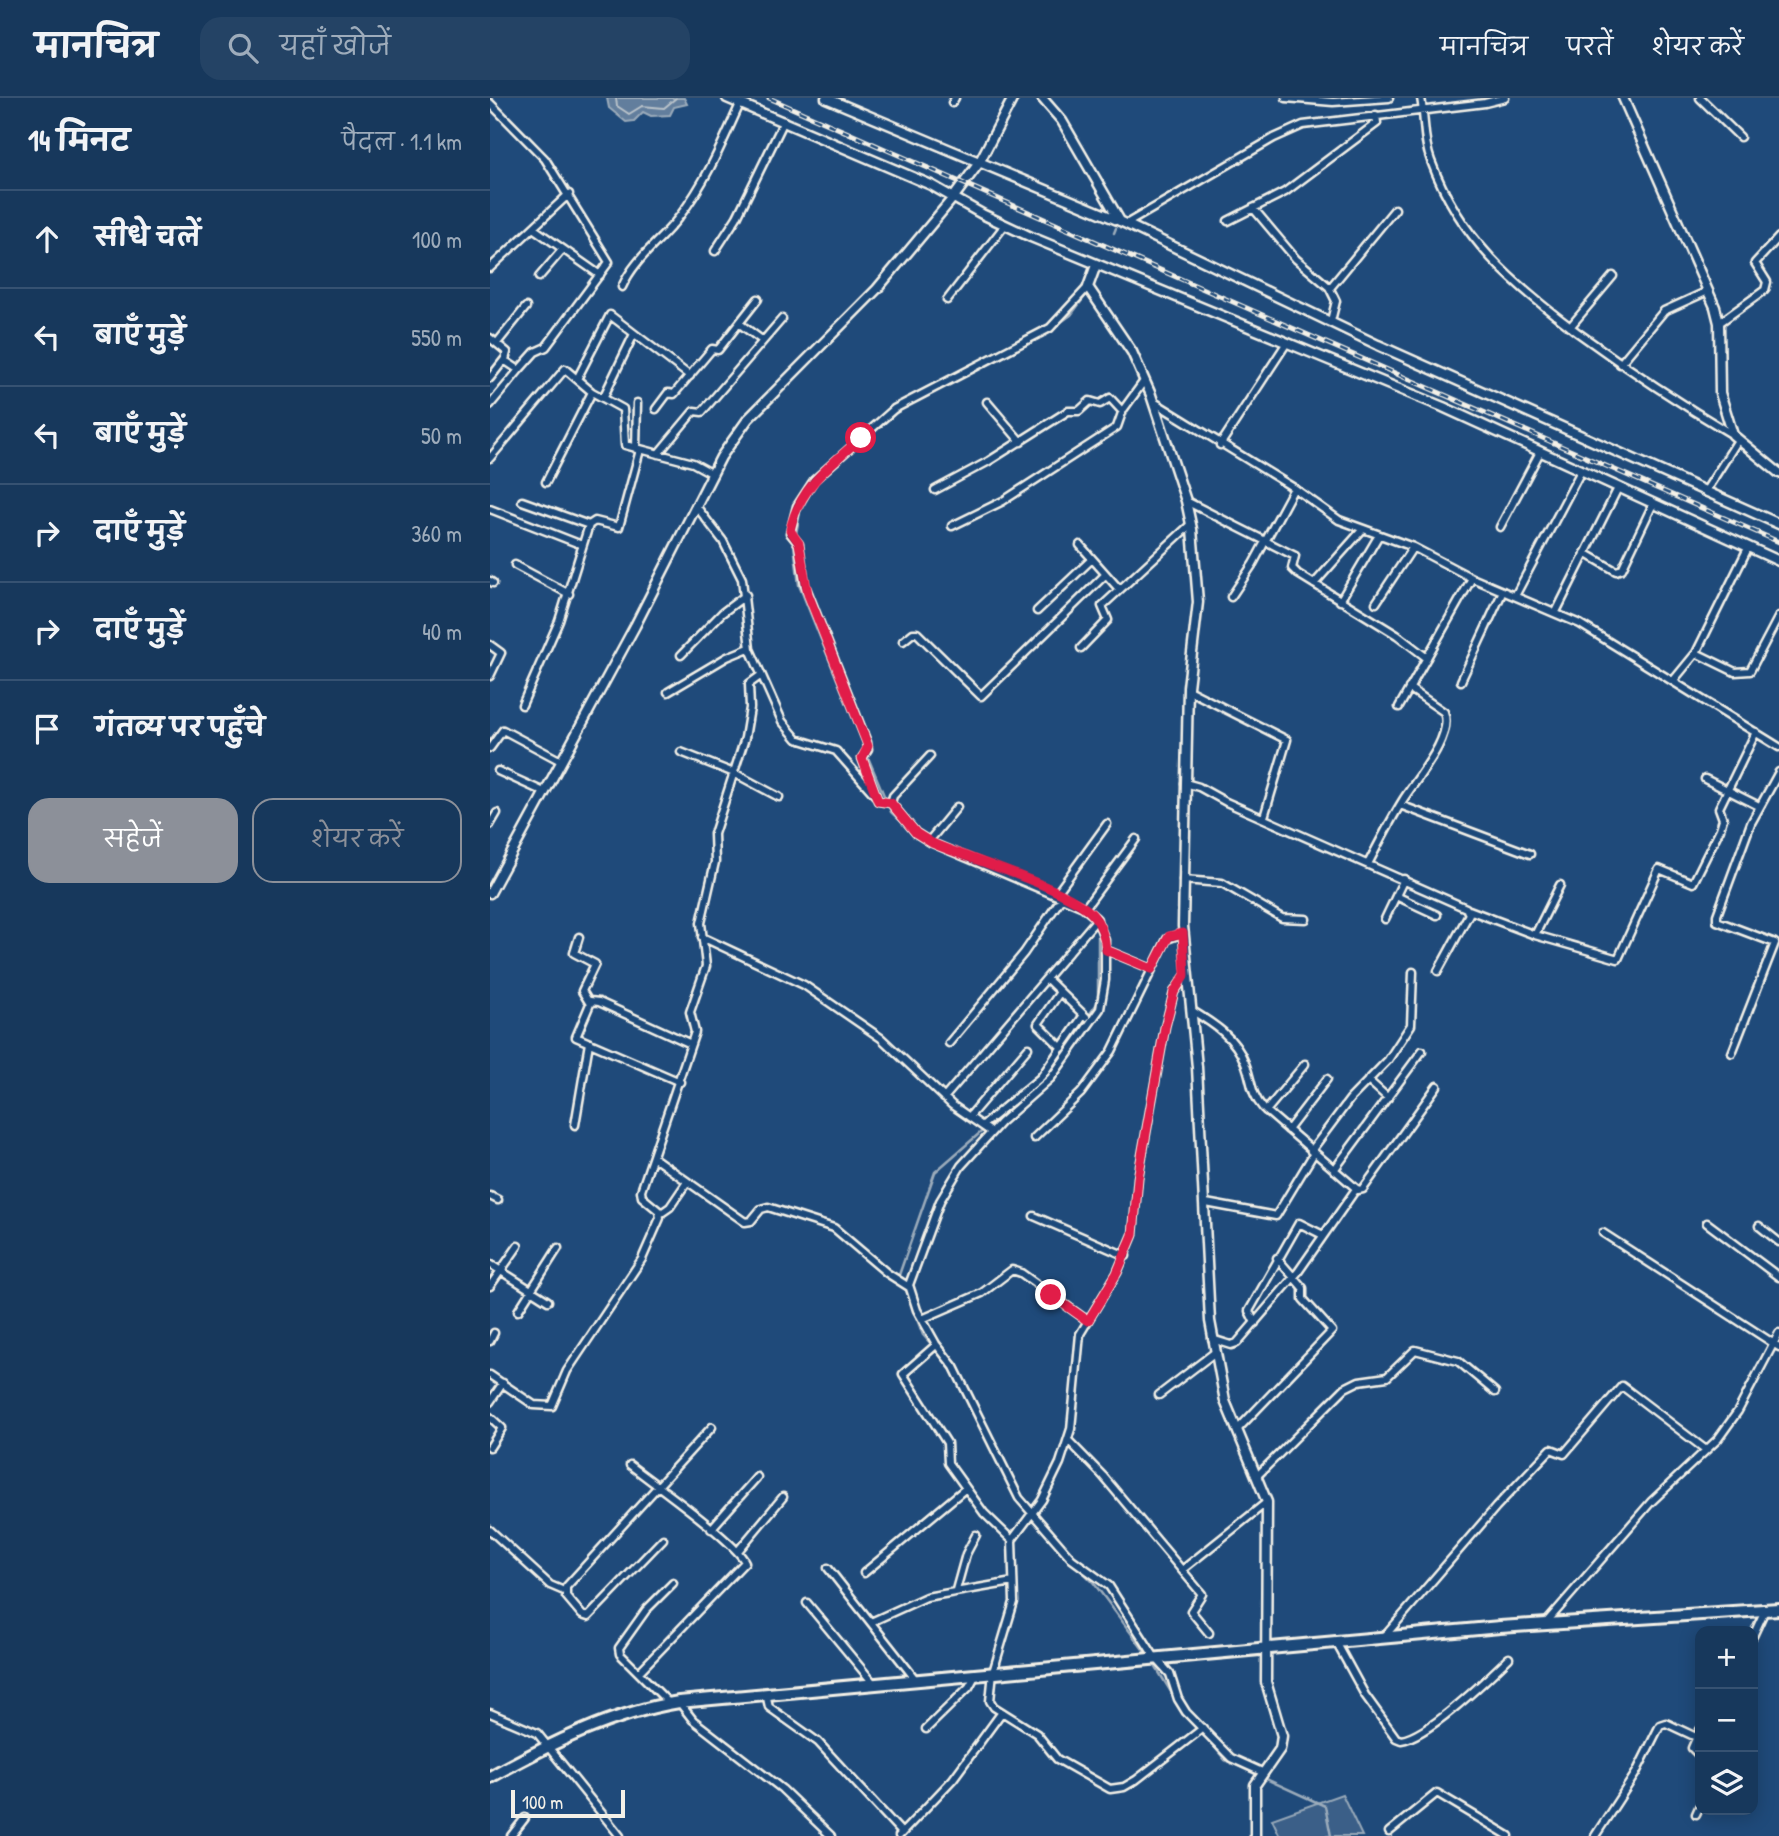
<!DOCTYPE html>
<html lang="hi">
<meta charset="utf-8">
<style>
body{margin:0;font-family:"Patrick Hand","Playpen Sans Deva",sans-serif;background:#244365;color:#f1f3f6}
.controls{position:absolute;right:21px;bottom:21px;display:grid;overflow:hidden;border-radius:14px;box-shadow:0 4px 18px #0003}
.controls button{width:63px;height:63px;display:grid;place-items:center;padding:0;border:0;border-bottom:2px solid #365272;background:#17385c;color:#f1f3f6;font:35px sans-serif}
.scale{position:absolute;left:21px;bottom:18px;width:114px;box-sizing:border-box;padding-left:7px;border:4px solid #f4f1e8;border-top:0;font-size:19px;line-height:24px;white-space:nowrap;color:#f4f1e8;-webkit-text-stroke:5px #1f4a7a;paint-order:stroke}
.stop{position:absolute;width:21px;height:21px;margin:-16px;border:5px solid #e11d48;border-radius:50%;background:#fff}
.stop.end{background:#e11d48;border-color:#fff;box-shadow:0 2px 7px #0008}
.list{margin:0;padding:0;list-style:none}
h2{display:flex;justify-content:space-between;align-items:center;height:91px;margin:0;padding:0 28px;font-size:30px}
h2 small{font-size:23px;font-weight:400;color:#9eacbb}
.list li{display:grid;grid-template-columns:46px 1fr auto;gap:21px;align-items:center;box-sizing:border-box;height:98px;padding:0 28px;border-top:2px solid #365272}
.list b{display:block;font-size:26px;white-space:nowrap}
.list em{font-size:23px;font-style:normal;color:#9eacbb}
.actions{display:flex;gap:14px;padding:21px 28px}
.actions a{flex:1;padding:16px 0;border:2px solid #8c9099;border-radius:21px;text-align:center;font-size:24px;color:#8c9099}
.actions .main{background:#8c9099;color:#fff}
.icon{flex:none;width:38px;height:38px;fill:none;stroke:currentColor;stroke-width:2;stroke-linecap:round;stroke-linejoin:round}
.map{position:relative;flex:none;width:1289px;height:1738px;overflow:hidden}
header{display:flex;align-items:center;gap:42px;box-sizing:border-box;height:98px;padding:0 35px;background:#17385c;border-bottom:2px solid #365272}
header strong{font-size:33px}
nav{display:flex;gap:38px;margin-inline-start:auto;font-size:24px}
.search{width:490px;height:63px;background:#244365;display:flex;align-items:center;gap:18px;box-sizing:border-box;padding:0 24px;border-radius:21px;color:#9eacbb;font-size:26px}
main{display:flex}
aside{flex:1;background:#17385c}
.map>svg:first-child{display:block}
.green{fill:#3a5f88;stroke:#97a8b8;stroke-width:2}
.water{fill:#627e9d;stroke:#9cacbb;stroke-width:2}
.lines{fill:none;stroke-linecap:round;stroke-linejoin:round}
.shore{stroke:#bac3ca;stroke-width:2}
.stream{stroke:#9cacbb;stroke-width:2.5}
.minor-casing{stroke:#f4f1e8;stroke-width:11}
.tertiary-casing{stroke:#f4f1e8;stroke-width:13}
.primary-casing{stroke:#f4f1e8;stroke-width:16}
.minor{stroke:#1f4a7a;stroke-width:6}
.tertiary{stroke:#1f4a7a;stroke-width:8}
.primary{stroke:#1f4a7a;stroke-width:10}
.rail-casing{stroke:#f4f1e8;stroke-width:5}
.rail{stroke:#1f4a7a;stroke-width:2.5;stroke-dasharray:8;stroke-linecap:butt}
.route{stroke:#e11d48;stroke-width:9}
</style>
<header>
<strong>मानचित्र</strong>
<div class="search"><svg class="icon" aria-label="search" viewBox="0 0 24 24"><circle cx="10" cy="10" r="6"/><path d="M15 15l6 6"/></svg>यहाँ खोजें</div>
<nav><a>मानचित्र</a><a>परतें</a><a>शेयर करें</a></nav>
</header>
<main>
<aside>
<h2>14 मिनट<small>पैदल · 1.1 km</small></h2>
<ul class="list">
<li><svg class="icon" aria-label="ahead" viewBox="0 0 24 24"><path d="M12 20V5M6 11l6-6 6 6"/></svg><div><b>सीधे चलें</b></div><em>100 m</em></li>
<li><svg class="icon" aria-label="left" viewBox="0 0 24 24"><path d="M17 20v-9H6M10 6l-5 5 5 5"/></svg><div><b>बाएँ मुड़ें</b></div><em>550 m</em></li>
<li><svg class="icon" aria-label="left" viewBox="0 0 24 24"><path d="M17 20v-9H6M10 6l-5 5 5 5"/></svg><div><b>बाएँ मुड़ें</b></div><em>50 m</em></li>
<li><svg class="icon" aria-label="right" viewBox="0 0 24 24"><path d="M7 20v-9h11M14 6l5 5-5 5"/></svg><div><b>दाएँ मुड़ें</b></div><em>360 m</em></li>
<li><svg class="icon" aria-label="right" viewBox="0 0 24 24"><path d="M7 20v-9h11M14 6l5 5-5 5"/></svg><div><b>दाएँ मुड़ें</b></div><em>40 m</em></li>
<li><svg class="icon" aria-label="arrive" viewBox="0 0 24 24"><path d="M6 21V4h12l-3 4 3 4H6"/></svg><div><b>गंतव्य पर पहुँचे</b></div></li>
</ul>
<div class="actions"><a class="main">सहेजें</a><a>शेयर करें</a></div>
</aside>
<div class="map">
<svg width="1289" height="1738" viewBox="0 0 1289 1738">
<rect width="100%" height="100%" fill="#1f4a7a"/>
<filter id="ink" filterUnits="userSpaceOnUse"><feTurbulence type="fractalNoise" baseFrequency=".0143" numOctaves="2"/><feDisplacementMap in="SourceGraphic" scale="14" xChannelSelector="R" yChannelSelector="G"/><feConvolveMatrix kernelMatrix="1 2 1 2 8 2 1 2 1" color-interpolation-filters="sRGB"/></filter>
<g filter="url(#ink)">
<!-- green -->
<path class="green" d="M852 1696 872 1738H790L782 1721Z"/>
<!-- water -->
<path class="water" d="M117 0H194L197 6 184 9 180 17 161 18 153 14 144 23 136 24 119 10Z"/>
<g class="lines">
<!-- shore -->
<path class="shore" d="M126 0 127 8 139 16 152 8 174 10 186 0"/>
<!-- stream -->
<path class="stream" d="M624 135 626 130
M567 227 581 217 596 197
M478 276 553 237
M375 651 309 487 304 447 310 414 326 385 413 309
M377 657 401 714 420 732
M411 1181 409 1177 445 1074 559 975 608 904V831
M414 1187 433 1237 442 1247
M482 1312 526 1400
M562 1442 571 1453
M586 1467 603 1484 658 1558
M662 1563 686 1602
M715 1637 735 1662 835 1708 841 1738"/>
<!-- minor casing -->
<g class="minor-casing">
<path id="minor" d="M796 0 843 4 899 0
M931 0C935 21 933 43 941 63 970 141 1023 186 1087 234 1138 271 1189 305 1243 337
M1210 0 1250 39
M0 5 55 61 119 164 56 249 45 254 29 272 14 262 0 280
M462 5 465 0
M763 110 806 161 839 189 846 203 841 223
M738 123 795 94 887 25 886 17
M636 126 784 40 813 27 995 5 1015 0
M43 130 110 177
M225 153 247 119 294 23
M0 170 79 96
M49 179 73 151
M132 189C145 160 170 144 189 119 216 84 232 46 250 6
M598 189 560 230 404 311 324 382 307 408 300 435 309 446 315 487 377 644 378 651 372 660 388 703 401 705 426 735 442 745 593 809 606 820 615 842V882L610 911 561 980 510 1025 471 1068 450 1103 419 1187 427 1212 446 1246 464 1269 529 1400 582 1461 619 1488 664 1558 680 1576 688 1601 696 1614 741 1660 772 1674
M840 190 905 111
M457 202 515 127
M1229 225 1275 192 1277 184 1265 165 1289 139
M250 226 273 243
M1080 229 1123 178
M0 240 17 254 15 262
M7 245 36 209
M1130 266 1174 213 1218 193
M87 281 120 217 200 278
M113 300 144 236
M497 304 531 344
M664 304 804 390 849 422 923 449 982 480 1090 526 1289 649
M0 307 29 272
M166 311 178 295 184 296 222 251 228 252 268 201
M730 347 796 246
M146 351 147 305
M168 356 204 313 212 314 292 221
M0 360 75 271 102 294 133 311 135 347 203 365 223 376
M56 384 102 294
M445 392 499 363 578 313H589L600 303 610 306 620 300 632 313
M1215 394 1248 342
M32 403 99 427
M696 403 805 458 802 470 808 476 907 537 937 560
M206 408 233 443 252 481 260 551 292 623 307 641 346 653 385 697
M0 411 92 447
M462 428 513 403 627 329 633 312 654 283
M1010 429 1050 354
M590 447 629 491
M1095 455 1126 473 1132 471 1163 406
M25 467 79 496
M0 483 3 485
M824 486 873 431
M1025 498 1091 373
M741 499 763 466 804 390
M850 503 889 437
M886 505 923 449
M547 513 602 461
M1066 514 1128 390
M413 543 423 535H427L491 598 615 477
M0 547 11 555 0 578
M591 550 618 522 612 508 701 426
M1206 555 1245 574 1260 573 1289 518
M191 557 232 515 256 497
M971 583 1013 493
M1183 583 1206 555 1258 450
M698 592 797 642 774 719
M178 594 237 559 259 550
M32 607 69 523 99 427 105 423 129 429 150 352
M909 609 982 480
M0 650 13 632 71 663
M191 654 244 675 289 699
M8 673 54 694
M1215 681 1269 708
M695 685 709 689 736 704 976 810 979 816 948 873
M401 705 403 698 440 658
M910 707 1040 756
M0 727 7 715
M439 743 467 709
M878 766C889 745 900 723 913 702 925 682 964 639 954 614L919 590
M693 782 732 785 792 820 816 821
M567 795 617 726
M906 798 947 817
M595 810 646 741
M979 812 1045 837 1128 861 1169 771 1203 785 1230 731 1233 721 1229 710 1266 634
M895 821 914 781
M1045 837 1070 787
M89 839 84 855 105 866 92 893 100 906 86 939 190 984
M212 839 314 887 391 940 462 1007 501 1034
M616 852 662 871
M696 877 684 894 675 929 648 1080 643 1137 627 1175 590 1236 581 1331 570 1365 552 1402 522 1442 524 1504 503 1574 500 1603 504 1609 547 1636 567 1661 620 1691 634 1689 646 1682 713 1630
M557 881 596 919
M570 894 548 926 572 950
M100 903 109 904 201 946
M701 912C724 926 745 939 755 965 762 982 760 995 773 1010L868 1092 873 1091 947 988
M459 945 534 855 573 798
M1242 955 1285 845 1227 823V817L1261 725 1289 674
M878 982 898 1000
M454 1000 607 821
M776 1013 815 966
M479 1019 538 950
M85 1027 99 945
M493 1027 551 979 594 917
M798 1032 837 981
M544 1040 591 995 622 953 677 841 693 835
M821 1053 860 1001 898 962 921 927 923 874
M164 1060 255 1124 261 1123 271 1111 278 1109 344 1130 397 1175 419 1189
M844 1072 932 953
M0 1098 8 1102
M716 1105 786 1118 824 1055
M170 1116 180 1109 197 1084
M544 1118 636 1158
M1217 1125 1289 1179
M1269 1128 1289 1144
M1113 1135 1289 1249
M0 1166 58 1203
M0 1188 28 1148
M28 1213 68 1150
M432 1221 492 1195 522 1172 531 1175 598 1223
M765 1225 759 1213 809 1125 833 1137
M722 1241 741 1247 747 1245 808 1174 866 1091
M0 1243 4 1235
M446 1247 413 1276 457 1345 458 1365 494 1415 522 1442
M0 1277 44 1307 62 1308 77 1273 152 1161 170 1120 169 1113 152 1099 151 1093 205 934 200 914 216 868 211 825 225 764 224 736 255 640 260 610 259 586 270 578
M669 1297 724 1255
M0 1304 13 1285
M0 1319 12 1330 0 1349
M747 1332 842 1233 813 1201V1190L787 1160
M579 1343 613 1378 712 1496 701 1513 719 1535
M140 1367C163 1385 245 1443 255 1464L149 1574
M768 1377 855 1290 869 1283 897 1279 925 1252 968 1263 1005 1294
M221 1431 267 1379
M0 1432 60 1487 74 1493
M173 1441 98 1519 92 1517 76 1498V1489L222 1329
M248 1453 293 1399
M338 1470 426 1582
M692 1472 777 1404
M374 1475 476 1390
M466 1492 476 1456 486 1437
M317 1505 384 1586
M381 1524 436 1499 523 1484
M1055 1526 1161 1404 1228 1341 1248 1313 1289 1235
M1263 1538 1275 1512
M894 1539 1006 1409 1061 1351 1074 1356 1132 1288 1216 1352
M846 1544 875 1597 906 1640 911 1642C939 1638 997 1581 1019 1560
M276 1595 279 1609 328 1644 412 1735
M189 1604 203 1622 292 1691 341 1738
M179 1605 130 1556 129 1550 156 1512 183 1485
M0 1615 47 1635 130 1738
M436 1631 479 1589 485 1578
M1210 1632 1202 1650 1210 1658
M1206 1716 1210 1707
M899 1734 947 1695 1019 1738
M21 1738 35 1720
M409 1738 463 1681 512 1614
M1105 1738 1146 1675 1170 1627 1176 1625 1206 1639"/>
</g>
<!-- tertiary casing -->
<g class="tertiary-casing">
<path id="tertiary" d="M237 0 441 87 492 116 541 139 953 309 1289 463
M336 0 630 123 888 247 1289 426
M552 0 572 23 630 123
M1133 0 1225 209 1229 225 1230 295 1243 337 1289 375
M606 167 598 189 642 254 661 297 696 403 702 431 708 504 698 589 693 828 707 969 720 1223 735 1303 777 1404 776 1584 792 1638 790 1651 765 1687V1738
M0 795 145 528 231 359 258 321 387 191 463 100 489 65 523 0"/>
</g>
<!-- primary casing -->
<g class="primary-casing">
<path id="primary" d="M0 1679C59 1646 122 1615 189 1604L1010 1529 1289 1511"/>
</g>
<!-- minor -->
<use href="#minor" class="minor"/>
<!-- tertiary -->
<use href="#tertiary" class="tertiary"/>
<!-- primary -->
<use href="#primary" class="primary"/>
<!-- rail casing -->
<g class="rail-casing">
<path id="rail" d="M279 0 1289 444"/>
</g>
<!-- rail -->
<use href="#rail" class="rail"/>
</g>
</g>
<g class="lines" filter="url(#ink)">
<!-- route -->
<path class="route" d="M371 340C340 367 309 390 300 432L309 445 318 496 378 648 372 660 388 703 401 705 426 735 442 745C477 760 581 791 603 817 612 827 615 839 616 852L662 871 679 838 693 835 695 877 684 894 675 929 648 1080 643 1137 627 1175 598 1223 561 1197"/>
</g>
</svg>
<div class="controls">
<button>+</button>
<button>−</button>
<button><svg class="icon" aria-label="layers" viewBox="0 0 24 24"><path d="M12 4l9 5-9 5-9-5zM3 14l9 5 9-5"/></svg></button>
</div>
<div class="scale">100 m</div>
<div class="stop" style="left:371px;top:340px"></div>
<div class="stop end" style="left:561px;top:1197px"></div>
</div>
</main>
